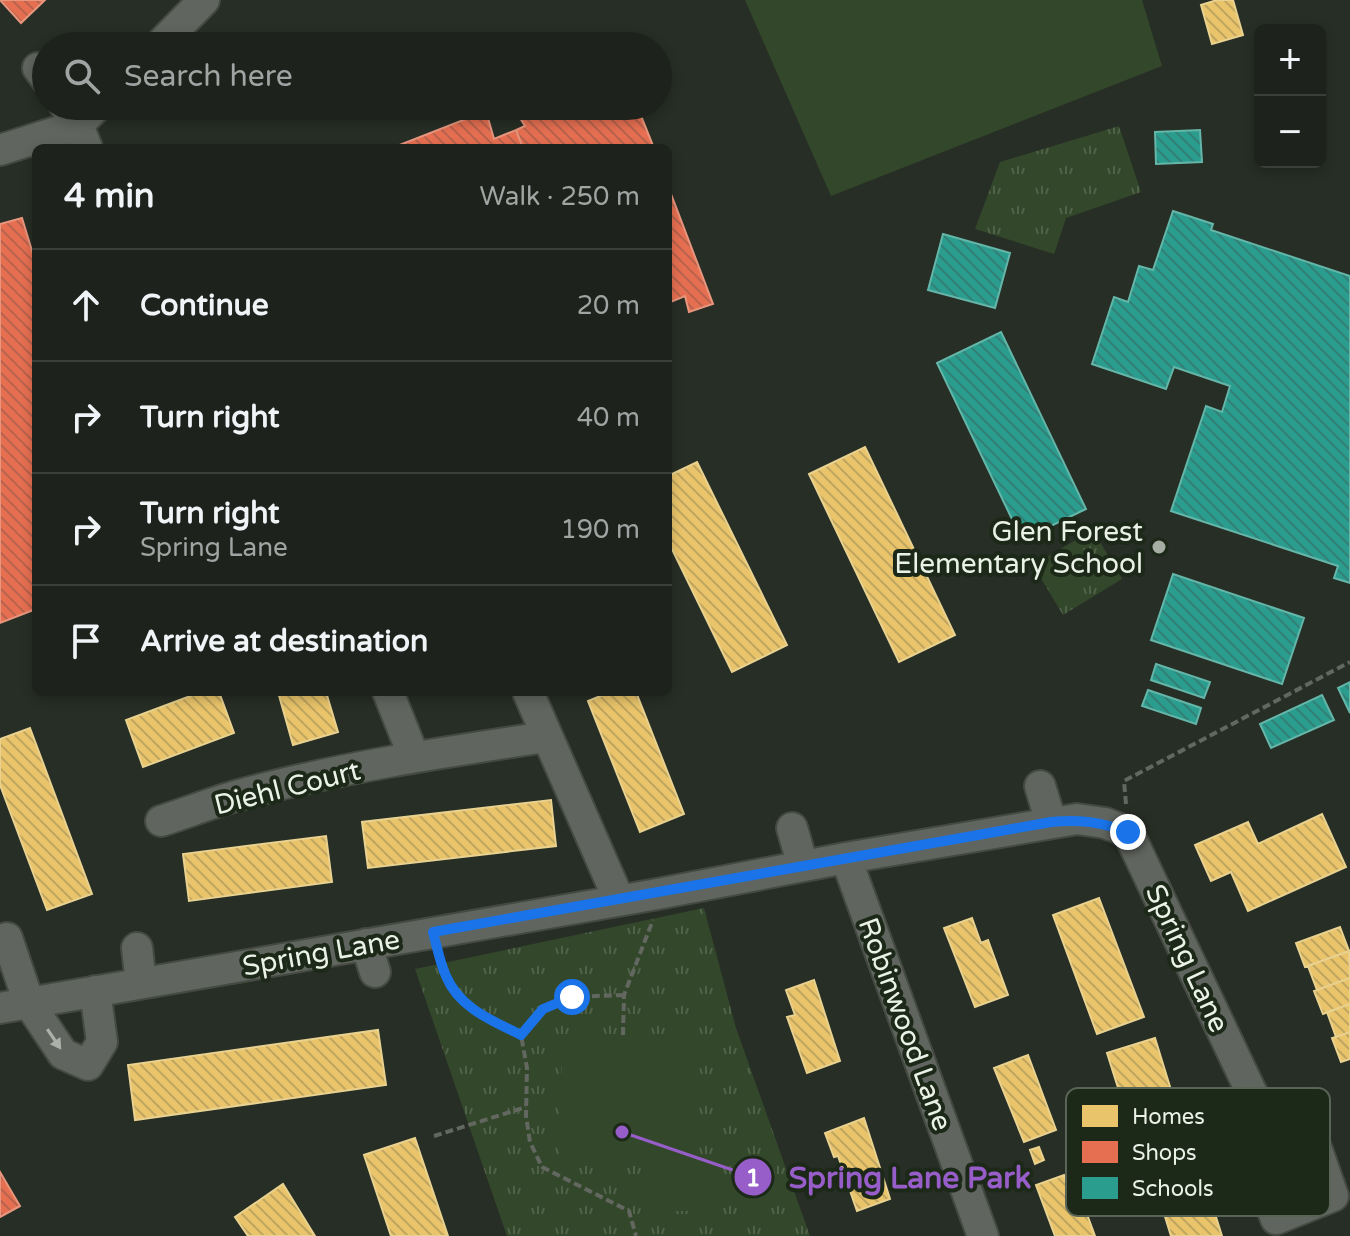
<!DOCTYPE html>
<meta charset="utf-8">
<style>
body{margin:0;font-family:"Varela Round",sans-serif;background:#252a25;color:#f1f3f6}
.controls{position:absolute;right:24px;top:24px;display:grid;overflow:hidden;border-radius:12px;box-shadow:0 4px 12px #0003}
.controls button{width:72px;height:72px;display:grid;place-items:center;padding:0;border:0;border-bottom:2px solid #3b3f3b;background:#1d221c;color:#f1f3f6;font:40px sans-serif}
.stop{position:absolute;width:24px;height:24px;margin:-18px;border:6px solid #1a73e8;border-radius:50%;background:#fff}
.stop.end{background:#1a73e8;border-color:#fff;box-shadow:0 2px 8px #0008}
.list{margin:0;padding:0;list-style:none}
h2{display:flex;justify-content:space-between;align-items:center;height:104px;margin:0;padding:0 32px;font-size:34px}
h2 small{font-size:26px;font-weight:400;color:#a0a4a3}
.list li{display:grid;grid-template-columns:52px 1fr auto;gap:24px;align-items:center;box-sizing:border-box;height:112px;padding:0 32px;border-top:2px solid #3b3f3b}
.list b{display:block;font-size:30px;white-space:nowrap}
.list p{margin:0;font-size:26px;white-space:nowrap;color:#a0a4a3}
.list em{font-size:26px;font-style:normal;color:#a0a4a3}
.icon{flex:none;width:44px;height:44px;fill:none;stroke:currentColor;stroke-width:2;stroke-linecap:round;stroke-linejoin:round}
.map{position:relative;flex:none;width:1350px;height:1236px;overflow:hidden}
.search{position:absolute;background:#1d221c;box-shadow:0 4px 12px #0003;left:32px;top:32px;width:640px;height:88px;display:flex;align-items:center;gap:20px;box-sizing:border-box;padding:0 28px;border-radius:44px;color:#a0a4a3;font-size:30px}
.panel{position:absolute;background:#1d221c;box-shadow:0 4px 12px #0003;left:32px;top:144px;width:640px;height:552px;border-radius:12px}
.map>svg:first-child{display:block}
.grass{fill:url(#grass-tufts)}
.garden{fill:#33472b}
.homes{fill:url(#homes-back-hatch);stroke:#e9d290;stroke-width:2}
.shops{fill:url(#shops-back-hatch);stroke:#e8967e;stroke-width:2}
.schools{fill:url(#schools-back-hatch);stroke:#64b6a9;stroke-width:2}
.lines{fill:none;stroke-linecap:round;stroke-linejoin:round}
.minor-casing{stroke:#444a42;stroke-width:34}
.path{stroke:#626760;stroke-width:4;stroke-dasharray:8 4;stroke-linecap:butt}
.minor{stroke:#61655f;stroke-width:30}
.oneway{fill:#acb2aa}
.route{stroke:#1a73e8;stroke-width:10}
.poi-dot{fill:#a6ada3;stroke:#1c2818;stroke-width:3}
.labels{text-anchor:middle;stroke-width:8;stroke-linejoin:round;paint-order:stroke}
.poi-label{font-size:28px;fill:#eaf1e7;stroke:#1c2818;text-anchor:end}
.street-label{font-size:28px;fill:#eaf1e7;stroke:#1c2818}
.key{fill:#1c2818;stroke:#5a6456;stroke-width:2}
.key-label{font-size:22px;fill:#eaf1e7}
.leader{fill:none;stroke:#975dc9;stroke-width:3}
.callout-dot{fill:#975dc9;stroke:#1c2818;stroke-width:3}
.mark-label{font-size:24px;text-anchor:middle;font-weight:bold;fill:#fff}
.callout-label{font-size:30px;text-anchor:middle;font-weight:bold;fill:#975dc9;stroke:#1c2818;stroke-width:8;stroke-linejoin:round;paint-order:stroke}
</style>
<div class="map">
<svg width="1350" height="1236" viewBox="0 0 1350 1236">
<defs>
<pattern id="grass-tufts" width="24" height="20" patternUnits="userSpaceOnUse" patternTransform="scale(2)"><rect width="24" height="20" fill="#33472b"/><path d="M3 7l-1-3M5 7V3M7 7l1-3M15 17l-1-3M17 17v-4M19 17l1-3" fill="none" stroke="#51624a"/></pattern>
<pattern id="homes-back-hatch" width="6" height="6" patternUnits="userSpaceOnUse" patternTransform="scale(2)"><rect width="6" height="6" fill="#e9c46a"/><path d="M-1 5l2 2M0 0l6 6M5-1l2 2" fill="none" stroke="#c0a561"/></pattern>
<pattern id="shops-back-hatch" width="6" height="6" patternUnits="userSpaceOnUse" patternTransform="scale(2)"><rect width="6" height="6" fill="#e76f51"/><path d="M-1 5l2 2M0 0l6 6M5-1l2 2" fill="none" stroke="#b7634d"/></pattern>
<pattern id="schools-back-hatch" width="6" height="6" patternUnits="userSpaceOnUse" patternTransform="scale(2)"><rect width="6" height="6" fill="#2a9d8f"/><path d="M-1 5l2 2M0 0l6 6M5-1l2 2" fill="none" stroke="#347f75"/></pattern>
</defs>
<rect width="100%" height="100%" fill="#272e25"/>
<!-- grass -->
<path class="grass" d="M1119 126 1141 192 1066 218 1054 254 975 229 1000 162Z
M1093 530 1122 579 1063 615 1033 565Z
M704 908 736 1028 810 1236H507L415 969Z"/>
<!-- garden -->
<path class="garden" d="M745 0H1142L1162 66 831 196Z
M562 1034 700 1036 698 1162 717 1163 716 1211H643V1162L560 1161Z"/>
<!-- homes -->
<path class="homes" d="M1217 0H1233L1243 35 1212 44 1201 5Z
M865 447 955 635 899 662 809 474Z
M697 462 787 645 732 672 668 541V476Z
M201 692H219L234 733 143 767 126 720Z
M278 692H326L338 732 293 745Z
M610 692H636L684 814 640 832 588 701Z
M30 728 92 894 47 910 0 785V739Z
M551 800 556 846 368 868 362 822Z
M1322 814 1346 867 1248 911 1231 872 1211 881 1195 845 1248 822 1258 844Z
M326 836 332 882 189 901 183 854Z
M1099 898 1144 1017 1097 1034 1053 915Z
M972 918 981 943 988 940 1008 995 975 1007 944 928Z
M1340 927 1349 951 1305 967 1296 943Z
M1349 951 1350 978 1317 990 1308 966Z
M1350 978V1004L1323 1014 1314 991Z
M814 980 840 1061 807 1073 787 1017 795 1015 786 990Z
M1350 1004V1032L1336 1037 1327 1012Z
M378 1030 386 1085 135 1120 128 1065Z
M1350 1032V1059L1341 1062 1332 1038Z
M1155 1038 1192 1158 1145 1173 1107 1053Z
M1028 1055 1056 1130 1024 1142 994 1068Z
M864 1118 890 1199 857 1211 838 1156 834 1157 825 1133Z
M415 1138 448 1236H391L364 1155Z
M1039 1147 1044 1160 1035 1164 1030 1150Z
M1064 1175 1073 1201 1081 1198 1095 1236H1055L1036 1185Z
M1204 1179 1222 1236H1171L1158 1194Z
M283 1184 315 1236H248L235 1217Z"/>
<!-- shops -->
<path class="shops" d="M0 0H45L21 23Z
M551 106H637L654 148H523L516 130 525 126 520 118Z
M486 111 494 139 516 130 523 148H392Z
M668 186 713 304 689 312 685 296 668 303Z
M22 218 36 264V609L0 623V224Z
M0 1172 20 1206 0 1217Z"/>
<!-- schools -->
<path class="schools" d="M1200 130 1202 162 1156 164 1155 132Z
M1173 211 1213 224 1211 230 1350 276V583L1334 578 1338 566 1171 511 1206 406 1222 412 1230 386 1174 367 1166 389 1092 364 1114 297 1128 302 1139 266 1153 270Z
M943 234 1010 253 995 308 928 290Z
M1001 332 1086 509 1022 540 937 363Z
M1173 574 1304 618 1282 684 1151 640Z
M1156 664 1210 682 1204 698 1151 680Z
M1350 682V713L1338 688Z
M1148 690 1201 708 1196 724 1142 706Z
M1322 695 1334 720 1271 748 1260 724Z"/>
<g class="lines">
<!-- minor casing -->
<g class="minor-casing">
<path id="minor" d="M159 46 204 0
M38 68 46 79
M65 106 78 125 87 148
M0 150 78 125 97 106
M388 692 414 757
M528 692 619 900
M1040 786 1051 822
M161 821C189 812 216 801 243 794 342 767 445 752 546 737
M792 828 803 866
M846 858 983 1236
M7 938 29 1003 63 1054 88 1065 102 1042 95 991
M366 944 375 972
M137 948 141 983
M0 1008 652 895 846 858 1077 819 1105 823 1128 832 1266 1123 1317 1150 1333 1196 1276 1219 1257 1167 1266 1123"/>
</g>
<!-- path -->
<path class="path" d="M1126 804 1124 781 1350 662
M441 958C454 1005 481 1015 521 1035
M624 995C577 997 551 993 521 1035L527 1068 526 1116 530 1142 542 1167 629 1211 636 1236
M623 1035 624 995 653 920
M434 1136 526 1107"/>
<!-- minor -->
<use href="#minor" class="minor"/>
</g>
<!-- one-way arrows -->
<defs><path id="oneway-solid" d="M-6-.8H1V-3.2L6.5 0L1 3.2V.8H-6Z" transform="scale(2)"/></defs>
<use class="oneway" href="#oneway-solid" transform="translate(54 1039) rotate(56)"/>
<g class="lines">
<!-- route -->
<path class="route" d="M572 997 543 1009 521 1035C493 1021 459 1008 446 976 440 963 437 947 433 932L1051 822C1079 819 1101 822 1128 832"/>
</g>
<!-- markers -->
<circle class="poi-dot" cx="1159" cy="547" r="8"/>
<g class="labels">
<!-- poi labels -->
<g class="poi-label">
<text x="1143" y="541">Glen Forest<tspan x="1143" dy="32">Elementary School</tspan></text>
</g>
<!-- street labels -->
<g class="street-label">
<text transform="translate(287 787) rotate(-14)" y="10">Diehl Court</text>
<text transform="translate(321 952) rotate(-10)" y="10">Spring Lane</text>
<text transform="translate(1188 958) rotate(65)" y="10">Spring Lane</text>
<text transform="translate(906 1024) rotate(70)" y="10">Robinwood Lane</text>
</g>
</g>
<!-- legend -->
<rect x="1066" y="1088" width="264" height="128" rx="12" class="key"/>
<rect x="1082" y="1105" width="36" height="22" fill="#e9c46a"/>
<rect x="1082" y="1141" width="36" height="22" fill="#e76f51"/>
<rect x="1082" y="1177" width="36" height="22" fill="#2a9d8f"/>
<g class="key-label">
<text x="1132" y="1124">Homes</text>
<text x="1132" y="1160">Shops</text>
<text x="1132" y="1196">Schools</text>
</g>
<!-- callouts -->
<path class="leader" d="M622 1132L753 1177"/>
<g class="callout-dot">
<circle cx="622" cy="1132" r="8"/>
<circle cx="753" cy="1177" r="20"/>
</g>
<g class="mark-label">
<text x="753" y="1186">1</text>
</g>
<g class="callout-label">
<text x="910" y="1188">Spring Lane Park</text>
</g>
</svg>
<div class="controls">
<button>+</button>
<button>−</button>
</div>
<div class="stop" style="left:572px;top:997px"></div>
<div class="stop end" style="left:1128px;top:832px"></div>
<div class="search"><svg class="icon" aria-label="search" viewBox="0 0 24 24"><circle cx="10" cy="10" r="6"/><path d="M15 15l6 6"/></svg>Search here</div>
<section class="panel">
<h2>4 min<small>Walk · 250 m</small></h2>
<ul class="list">
<li><svg class="icon" aria-label="ahead" viewBox="0 0 24 24"><path d="M12 20V5M6 11l6-6 6 6"/></svg><div><b>Continue</b></div><em>20 m</em></li>
<li><svg class="icon" aria-label="right" viewBox="0 0 24 24"><path d="M7 20v-9h11M14 6l5 5-5 5"/></svg><div><b>Turn right</b></div><em>40 m</em></li>
<li><svg class="icon" aria-label="right" viewBox="0 0 24 24"><path d="M7 20v-9h11M14 6l5 5-5 5"/></svg><div><b>Turn right</b><p>Spring Lane</p></div><em>190 m</em></li>
<li><svg class="icon" aria-label="arrive" viewBox="0 0 24 24"><path d="M6 21V4h12l-3 4 3 4H6"/></svg><div><b>Arrive at destination</b></div></li>
</ul>
</section>
</div>
